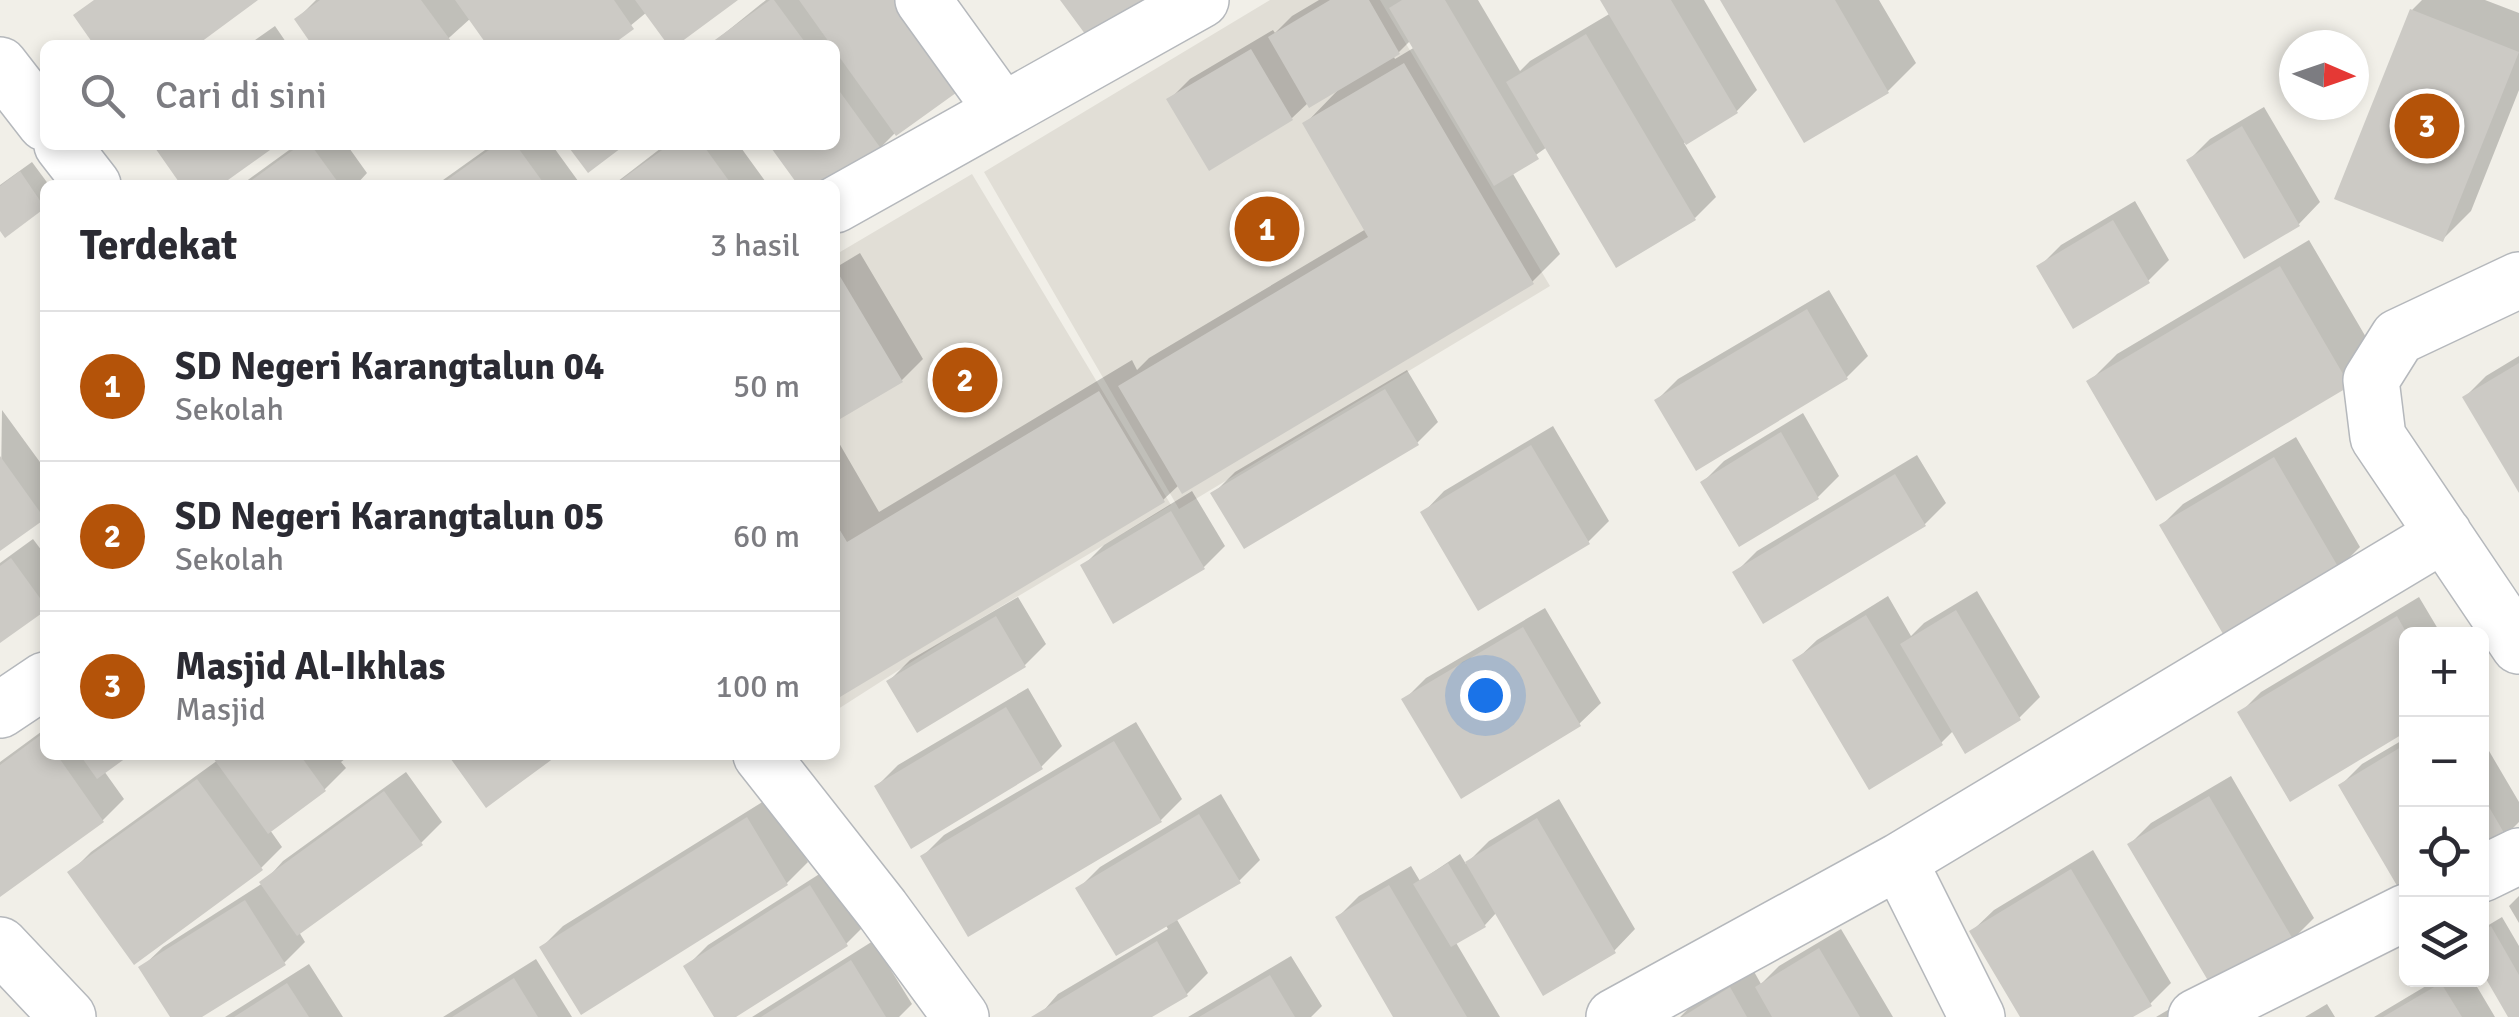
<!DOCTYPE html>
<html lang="id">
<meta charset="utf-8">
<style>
body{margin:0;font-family:Signika,sans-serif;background:#f7f7f7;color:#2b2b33}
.controls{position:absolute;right:30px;bottom:30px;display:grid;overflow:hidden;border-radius:15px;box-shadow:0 5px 15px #0003}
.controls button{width:90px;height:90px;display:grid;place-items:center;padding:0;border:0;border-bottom:2px solid #e1e1e2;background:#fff;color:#2b2b33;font:50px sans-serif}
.compass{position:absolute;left:2279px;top:30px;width:90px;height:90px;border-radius:50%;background:#fff;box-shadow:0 5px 15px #0003;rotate:92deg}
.you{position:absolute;left:1485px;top:695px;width:35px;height:35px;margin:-25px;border:8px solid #fff;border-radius:50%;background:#1a73e8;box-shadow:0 0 0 15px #1a73e833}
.badge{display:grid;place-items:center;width:65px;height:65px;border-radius:50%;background:#b45309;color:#fff;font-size:32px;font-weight:700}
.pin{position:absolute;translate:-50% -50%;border:5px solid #fff;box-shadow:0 2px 10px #0006}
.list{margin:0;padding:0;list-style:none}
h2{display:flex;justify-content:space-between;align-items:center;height:130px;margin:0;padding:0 40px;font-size:42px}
h2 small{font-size:32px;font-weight:400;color:#7c7c81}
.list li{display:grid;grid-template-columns:65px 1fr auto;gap:30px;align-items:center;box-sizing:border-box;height:150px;padding:0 40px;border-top:2px solid #e1e1e2}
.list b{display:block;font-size:38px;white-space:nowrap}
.list p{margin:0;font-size:32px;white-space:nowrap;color:#7c7c81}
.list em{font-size:32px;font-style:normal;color:#7c7c81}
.icon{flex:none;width:55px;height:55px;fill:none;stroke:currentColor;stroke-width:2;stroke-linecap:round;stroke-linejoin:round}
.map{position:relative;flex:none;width:2519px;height:1017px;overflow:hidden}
.search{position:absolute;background:#fff;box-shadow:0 5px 15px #0003;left:40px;top:40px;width:800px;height:110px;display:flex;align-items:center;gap:25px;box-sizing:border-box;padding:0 35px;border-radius:15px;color:#7c7c81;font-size:38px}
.panel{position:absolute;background:#fff;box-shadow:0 5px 15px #0003;left:40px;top:180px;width:800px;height:580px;border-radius:15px}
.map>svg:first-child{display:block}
.education{fill:#e1ded6}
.shadow{fill:#0003;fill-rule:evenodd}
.building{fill:#cccac5}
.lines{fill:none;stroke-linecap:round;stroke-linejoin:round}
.street-casing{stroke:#b5b8bc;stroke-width:58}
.street{stroke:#fff;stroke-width:55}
</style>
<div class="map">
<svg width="2519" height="1017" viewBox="0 0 2519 1017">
<rect width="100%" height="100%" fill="#f1efe8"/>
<!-- education -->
<path class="education" d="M1270 0H1380L1550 286 1179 509 984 172Z
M972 174 1171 505 963 629 835 711V255Z"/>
<!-- shadow -->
<path class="shadow" d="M316 0H734L673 45 647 12 607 45H490L471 18 441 45H315L297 19Z
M766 0H942L896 132 880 148 801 185 772 145H835V45H710Z
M1319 0H1478L1520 71 1530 61 1611 13 1603 0H1704L1757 90 1736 112 1684 143 1716 197 1695 218 1547 147 1512 172 1560 254 1532 282 1179 485 1163 500 835 697V436L879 512 1132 360 1137 370 1149 358 1366 229 1305 124 1338 90 1309 102 1292 118 1169 100 1190 79 1273 30 1275 33 1292 16ZM1411 40 1415 47 1395 59 1394 57Z
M1723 0H1879L1916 63 1888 91 1805 140Z
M2422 0H2485L2519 13V90L2471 211 2443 239 2412 10Z
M275 26 288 45H248Z
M2264 107 2320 202 2299 224 2245 256 2189 160 2210 139Z
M296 145H347L367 173 356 185H241Z
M492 145H552L581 185H436Z
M665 145H739L768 185H613Z
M32 162 49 185H45V205L5 234 0 227V185Z
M2135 201 2169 260 2148 281 2040 266 2061 245Z
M2309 240 2377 356 2349 384 2089 382 2117 354Z
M860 253 923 359 902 380 835 419V268Z
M1829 290 1868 356 1847 377 1657 400 1678 379Z
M2519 356V488L2465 397 2486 376Z
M1407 370 1438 422 1417 443 1214 493 1235 472Z
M2 410 45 469V515L0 548Z
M1803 413 1839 476 1818 497 1703 482 1724 461Z
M1553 426 1609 521 1588 542 1423 513 1444 491Z
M2296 437 2360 547 2339 568 2162 525 2183 504Z
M1917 455 1946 503 1925 524 1736 572 1757 551Z
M1192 491 1225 546 1204 567 1114 620 1083 566 1104 545Z
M33 539 45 555V607L0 640V563Z
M1977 591 2040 697 2019 718 1954 730 1941 743 1795 661 1817 640 1888 596 1911 636 1924 623Z
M1018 597 1046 644 1025 665 918 729 889 681 910 660Z
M2419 597 2441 634H2406V729L2290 799 2240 713 2261 692Z
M1545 608 1601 703 1579 724 1405 699 1426 678Z
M1028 688 1062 746 1041 767 877 786 898 765Z
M1136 722 1182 799 1161 820 923 856 944 835Z
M45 729V755H126L104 771 124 799 103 820 0 894V762Z
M2406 738V895L2341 785 2362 764Z
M2482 739 2519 802V822L2505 836 2482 850Z
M214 755H350L341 762 346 768 324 790 270 830 282 847 261 868 70 873 91 852 218 760Z
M406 772 442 822 421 843 299 932 305 942 284 963 197 1017H173L141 968 163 947 263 883 283 861Z
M2231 776 2314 918 2293 939 2130 844 2151 823Z
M1221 794 1260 860 1239 881 1176 918 1208 973 1187 994 1147 1017H1038L1058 994 1168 929 1165 924 1079 888 1100 867Z
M769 798 808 862 787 883 581 1011 542 947 563 926Z
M1559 799 1635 929 1614 951 1497 912 1485 925 1455 941 1500 1017H1396L1338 917 1359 896 1411 866 1420 881 1460 854 1466 864 1489 841Z
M2093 850 2171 983 2150 1004 2128 1017H2023L1972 931 1994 910Z
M832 866 867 923 846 944 731 1017H717L686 967 708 945Z
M2519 896V923L2509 906Z
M2502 917 2519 946V1017H2511L2482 967V929Z
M1841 929 1893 1017H1680L1692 1005 1752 968 1761 984 1779 966Z
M873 941 912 1004 899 1017H752Z
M1291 956 1322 1006 1311 1017H1188Z
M536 959 572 1017H443Z
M309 964 343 1017H225Z
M2436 980H2473L2495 1017H2374Z
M2178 1004 2185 1017H2156Z
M2327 1004 2335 1017H2305Z"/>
<!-- building -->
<path class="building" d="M94 0H258L197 45H94L73 15Z
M320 0H421L451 41 446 45H312L294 19Z
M455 0H614L634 29 612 45H487Z
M635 0H738L677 45H668Z
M770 0H774L807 45H708Z
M799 0H906L967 85 896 136 835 51V45H831Z
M1060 0H1150L1091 42Z
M1330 0H1369L1400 54 1309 108 1268 37Z
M1402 0H1445L1539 159 1494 186 1389 8Z
M1600 0H1671L1738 113 1686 145Z
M1720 0H1835L1889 93 1804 143Z
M2410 9 2519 52 2443 242 2334 199Z
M1586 34 1696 220 1616 268 1506 82Z
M1251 49 1293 120 1209 171 1166 99Z
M1404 63 1534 284 1182 494 1118 386 1368 237 1302 123Z
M835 85 882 150 833 185H798L769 145H835Z
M2242 126 2300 226 2244 259 2186 160Z
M153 145H277L221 185H181Z
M300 145H311L340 185H245Z
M496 145H516L545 185H440Z
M567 145H625L588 173Z
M669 145H703L732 185H614Z
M20 171 45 208 5 238 0 231V186Z
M2113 220 2150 283 2073 329 2036 266Z
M2280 266 2350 386 2156 501 2086 381Z
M838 273 903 382 835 422V275Z
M1807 309 1848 379 1696 471 1654 400Z
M2519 363V493L2462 397Z
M1385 389 1419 445 1244 549 1210 493Z
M1099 391 1165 502 835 700V522L847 542Z
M1781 432 1819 499 1739 547 1700 482Z
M1531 445 1590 544 1478 611 1420 512Z
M0 456 45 519 0 551Z
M2274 457 2340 570 2226 639 2159 525Z
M1895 474 1926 526 1763 624 1732 572Z
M1171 511 1205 569 1113 624 1080 565Z
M11 558 45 605V611L0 643V566Z
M1956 610 2021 720 1965 754 1900 644Z
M1866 615 1943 745 1869 790 1792 660Z
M996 616 1026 667 917 733 886 681Z
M2397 616 2406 632V732L2290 802 2237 712Z
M1523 627 1581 726 1461 799 1401 699Z
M1006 707 1043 769 911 849 874 786Z
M42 734 45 755H57L104 822 0 897V765Z
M1114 741 1162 822 968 937 920 856Z
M2406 744V901L2338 785Z
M80 755H130L97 779Z
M211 755H300L326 791 268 834Z
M448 755H558L486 808Z
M197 779 263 870 134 965 67 872Z
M384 791 423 845 297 936 259 882Z
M2482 795 2507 838 2482 853Z
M2209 796 2294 941 2213 989 2127 844Z
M1199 814 1241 883 1116 956 1075 888Z
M747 817 788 885 581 1015 539 947Z
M1537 818 1616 953 1543 996 1465 862Z
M1448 863 1486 927 1451 947 1413 884Z
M2071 869 2152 1006 2133 1017H2020L1969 931Z
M810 885 848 946 736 1017H714L683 966Z
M1389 885 1467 1017H1393L1335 917Z
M245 900 286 965 202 1017H170L138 967Z
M2491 926 2519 975V1017H2508L2482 972V932Z
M1157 941 1188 996 1152 1017H1031Z
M1819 948 1860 1017H1772L1755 987Z
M851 960 886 1017H761Z
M1270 975 1295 1017H1199Z
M514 978 538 1017H452Z
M287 983 309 1017H234Z
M2441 983 2462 1017H2383Z
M1730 987 1747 1017H1682Z"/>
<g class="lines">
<!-- street casing -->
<g class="street-casing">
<path id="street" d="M923 0 1003 111
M0 65 45 123
M62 145 93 185
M835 205 1201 0
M2519 280 2398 337 2371 380 2378 437 2519 646
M0 710 45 680
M761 755 882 909 961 1017
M1899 861 2444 534
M2482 874 2519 856
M0 945 68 1017
M1614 1017 1899 861 1977 1017
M2196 1017 2406 912"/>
</g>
<!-- street -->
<use href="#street" class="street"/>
</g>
</svg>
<div class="controls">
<button>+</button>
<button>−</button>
<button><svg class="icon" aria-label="locate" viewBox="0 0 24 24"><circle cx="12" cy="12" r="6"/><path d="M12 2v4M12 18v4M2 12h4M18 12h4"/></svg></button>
<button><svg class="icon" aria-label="layers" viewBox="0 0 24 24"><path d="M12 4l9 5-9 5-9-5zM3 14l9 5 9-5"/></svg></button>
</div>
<svg class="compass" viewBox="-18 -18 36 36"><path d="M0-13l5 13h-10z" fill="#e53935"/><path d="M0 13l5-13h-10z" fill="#7c7c81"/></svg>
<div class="you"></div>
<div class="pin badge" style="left:1267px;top:229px">1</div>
<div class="pin badge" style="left:965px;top:380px">2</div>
<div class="pin badge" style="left:2427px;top:126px">3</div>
<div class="search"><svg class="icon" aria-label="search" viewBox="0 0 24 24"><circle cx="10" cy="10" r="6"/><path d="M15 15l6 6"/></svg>Cari di sini</div>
<section class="panel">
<h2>Terdekat<small>3 hasil</small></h2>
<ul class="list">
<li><span class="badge">1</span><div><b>SD Negeri Karangtalun 04</b><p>Sekolah</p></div><em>50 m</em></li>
<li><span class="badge">2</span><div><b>SD Negeri Karangtalun 05</b><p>Sekolah</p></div><em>60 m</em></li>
<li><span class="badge">3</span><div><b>Masjid Al-Ikhlas</b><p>Masjid</p></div><em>100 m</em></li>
</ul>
</section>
</div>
